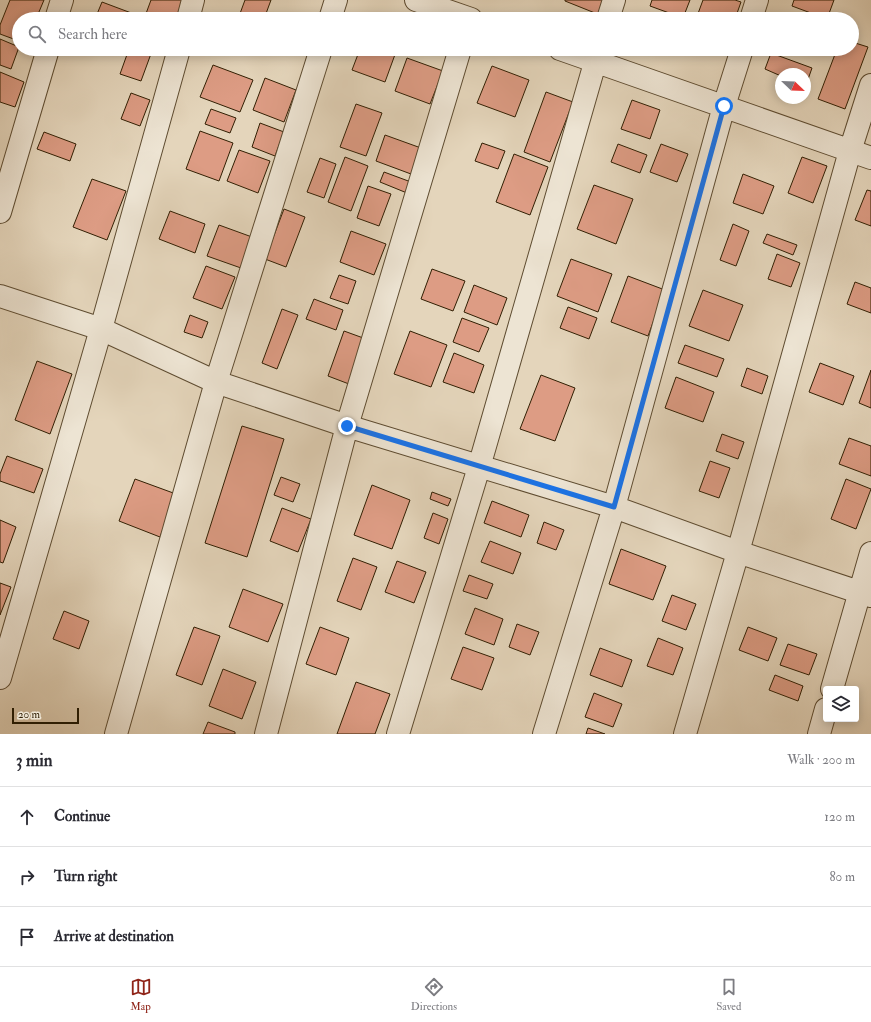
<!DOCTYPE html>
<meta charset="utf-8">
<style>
body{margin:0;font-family:"IM FELL Double Pica",serif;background:#f2f2f3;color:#2b2b33}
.controls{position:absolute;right:12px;bottom:12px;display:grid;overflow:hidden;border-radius:4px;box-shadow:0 2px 10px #0003}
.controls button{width:36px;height:36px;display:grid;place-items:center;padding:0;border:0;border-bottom:1px solid #e1e1e2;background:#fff;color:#2b2b33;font:20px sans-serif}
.compass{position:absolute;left:775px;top:68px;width:36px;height:36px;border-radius:50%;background:#fff;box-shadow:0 2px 10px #0003;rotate:113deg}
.scale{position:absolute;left:12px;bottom:10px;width:67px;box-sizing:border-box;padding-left:4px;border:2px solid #311f03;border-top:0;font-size:11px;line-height:14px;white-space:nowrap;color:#311f03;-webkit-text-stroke:3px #ede4d3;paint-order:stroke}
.stop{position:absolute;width:12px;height:12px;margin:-9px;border:3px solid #1a73e8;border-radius:50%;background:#fff}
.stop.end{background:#1a73e8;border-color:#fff;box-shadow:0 1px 4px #0008}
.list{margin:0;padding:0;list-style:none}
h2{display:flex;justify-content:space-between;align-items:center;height:52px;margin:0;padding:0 16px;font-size:17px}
h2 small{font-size:13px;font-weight:400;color:#7c7c81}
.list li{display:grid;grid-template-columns:26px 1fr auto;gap:12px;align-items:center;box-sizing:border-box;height:60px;padding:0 16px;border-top:1px solid #e1e1e2}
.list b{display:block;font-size:15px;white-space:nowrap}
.list em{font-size:13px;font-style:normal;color:#7c7c81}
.icon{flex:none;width:22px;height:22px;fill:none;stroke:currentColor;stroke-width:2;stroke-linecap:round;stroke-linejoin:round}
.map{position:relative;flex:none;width:871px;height:734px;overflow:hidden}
.search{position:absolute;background:#fff;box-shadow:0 2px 10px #0003;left:12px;right:12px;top:12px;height:44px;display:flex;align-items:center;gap:10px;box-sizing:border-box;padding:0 14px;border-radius:22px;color:#7c7c81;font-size:15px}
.sheet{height:232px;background:#fff}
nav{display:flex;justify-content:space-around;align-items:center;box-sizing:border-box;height:56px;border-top:1px solid #e1e1e2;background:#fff;font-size:11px;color:#7c7c81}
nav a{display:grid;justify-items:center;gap:2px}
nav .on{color:#8f2418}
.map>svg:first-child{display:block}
.building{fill:#dd9c84;stroke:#311f03}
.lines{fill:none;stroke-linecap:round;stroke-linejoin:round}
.street-casing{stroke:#5e4c31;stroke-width:24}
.street{stroke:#ede4d3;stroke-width:22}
.route{stroke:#1a73e8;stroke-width:5}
</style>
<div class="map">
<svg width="871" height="734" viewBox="0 0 871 734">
<rect width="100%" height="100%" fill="#e4d5bb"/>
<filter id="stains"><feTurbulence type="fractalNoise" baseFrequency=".005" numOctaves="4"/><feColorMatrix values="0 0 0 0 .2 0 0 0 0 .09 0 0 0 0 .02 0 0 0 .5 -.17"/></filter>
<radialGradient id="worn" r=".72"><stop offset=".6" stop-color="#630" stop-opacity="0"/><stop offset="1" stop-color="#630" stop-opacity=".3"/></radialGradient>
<!-- building -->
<path class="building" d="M10 0H44L36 19H19V41L0 34V25Z
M151 0H186L179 19H144Z
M245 0H271L264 19H238Z
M565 0H606L600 15 565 1Z
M652 0H690L683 18 650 6Z
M703 0H735L741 2 735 19H696Z
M794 0H834L827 19 792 6Z
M102 2 134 14 132 19H95Z
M780 13 795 19H778Z
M0 39 19 47 11 69 0 65Z
M852 42 868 47 845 109 818 99 837 49H852Z
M129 49H147L152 51 141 81 120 74Z
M360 49H397L385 82 352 70Z
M771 53 812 68 806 85 805 74H781V76L765 69Z
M407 58 443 71 430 104 395 91Z
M213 65 253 80 240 112 200 97Z
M492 66 529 80 515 117 477 103Z
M0 72 24 82 15 107 0 102Z
M265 78 296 90 284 122 253 110Z
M546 92 573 102 550 162 524 152Z
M131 93 150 100 140 126 121 119Z
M632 100 660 110 650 139 621 129Z
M356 104 382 113 366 156 340 147Z
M211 109 236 118 230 133 205 124Z
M260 123 284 132 275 156 252 147Z
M200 131 233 143 219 181 186 169Z
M44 132 76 144 70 161 37 149Z
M385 135 421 148 411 174 376 161Z
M482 143 505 151 498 169 475 161Z
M618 144 647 155 640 173 611 162Z
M661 144 688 154 677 182 650 172Z
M239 150 270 161 258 193 227 181Z
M514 154 548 167 530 215 496 202Z
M345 157 368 166 351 211 328 202Z
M802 157 827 166 813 203 788 193Z
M320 158 336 164 324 198 307 192Z
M384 172 411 182 407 193 380 182Z
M743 174 774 186 763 214 733 203Z
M92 179 126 191 107 240 73 227Z
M594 185 633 199 616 244 577 229Z
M368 186 391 194 379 226 357 218Z
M867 190 871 191V226L855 220Z
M284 209 305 217 286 267 265 259Z
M170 211 205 224 195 253 159 239Z
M733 224 749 231 736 266 720 260Z
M219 225 252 237 241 268 207 256Z
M351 231 386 244 374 275 340 262Z
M767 234 797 245 793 255 763 243Z
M777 254 800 263 791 287 768 279Z
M571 259 612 274 598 312 557 296Z
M206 266 235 277 222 309 193 298Z
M432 269 465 281 453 311 421 299Z
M339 275 356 281 348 304 330 298Z
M628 276 665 290 648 336 611 322Z
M855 282 871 288V313L847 304Z
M474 285 507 298 497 325 464 312Z
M703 290 743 305 729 341 689 326Z
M314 299 343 310 336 330 306 319Z
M568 307 597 318 589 339 560 328Z
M282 309 298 315 277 369 262 363Z
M190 315 208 322 202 338 184 332Z
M462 318 489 328 479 352 453 342Z
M344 331 366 339 349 384 328 376Z
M410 331 447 345 431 387 394 374Z
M685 345 724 359 717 377 678 363Z
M454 353 484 365 474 393 443 382Z
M37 361 72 374 50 434 15 420Z
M820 363 854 376 843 405 809 392Z
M747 368 768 376 762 394 741 386Z
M871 370V408L859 403Z
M541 375 575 388 555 441 520 429Z
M676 377 714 392 703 422 665 408Z
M242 426 284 439 247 557 205 543Z
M722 434 744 442 738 459 716 451Z
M849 438 871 446V476L839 464Z
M7 456 43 469 34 493 0 481V474Z
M710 461 730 468 719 498 699 491Z
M281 477 300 484 293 502 274 495Z
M135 479 176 494 160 537 119 521Z
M846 479 871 489 856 529 831 519Z
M372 485 410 500 392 549 354 535Z
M432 492 451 499 448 506 430 499Z
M492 501 529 515 521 537 484 523Z
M282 508 311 519 298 552 270 541Z
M433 513 448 519 439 544 424 538Z
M0 520 16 527 3 563 0 562Z
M544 522 564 530 556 550 537 543Z
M490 541 521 553 513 574 481 562Z
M621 549 666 566 653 600 609 584Z
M353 558 377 567 361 610 337 601Z
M397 561 426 572 414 603 385 592Z
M469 575 493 584 487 599 463 591Z
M0 583 11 587 0 615Z
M243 589 283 604 268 642 229 627Z
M672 595 696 604 686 630 662 621Z
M475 608 503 619 494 645 465 634Z
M64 611 89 621 79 649 53 639Z
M517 624 539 632 530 655 509 647Z
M194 627 220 636 202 685 176 675Z
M320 627 349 638 336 675 306 664Z
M748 627 777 638 768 661 739 650Z
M658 638 683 648 673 675 647 666Z
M788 644 817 654 809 675 780 665Z
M463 647 494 658 482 690 451 679Z
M600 648 632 660 622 687 590 675Z
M223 669 256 682 242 719 209 706Z
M775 675 803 686 798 701 769 690Z
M356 682 390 694 375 734H337Z
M594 693 622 704 613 727 585 717Z
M208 722 235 732V734H203Z
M588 728 605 734H586Z"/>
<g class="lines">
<!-- street casing -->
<g class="street-casing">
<path id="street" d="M416 0 471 19
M56 19 62 0
M188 19 193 0
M330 19 336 0
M608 19 614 0
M751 19 757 0
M560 49 871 158
M0 212 48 49
M0 296 101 329 216 382 347 426 614 507 738 552 871 596
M0 678 101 329 179 49
M832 689 871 553
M116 734 216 382 321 49
M266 734 347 426 460 49
M398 734 479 467 599 49
M544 734 614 507 724 106 742 49
M685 734 738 552 850 151 871 85
M819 734 826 709"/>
</g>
<!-- street -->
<use href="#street" class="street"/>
</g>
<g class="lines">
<!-- route -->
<path class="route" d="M347 426 614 507 724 106"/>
</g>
<rect width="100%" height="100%" filter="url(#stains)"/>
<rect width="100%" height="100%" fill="url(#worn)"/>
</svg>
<div class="controls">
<button><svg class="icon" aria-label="layers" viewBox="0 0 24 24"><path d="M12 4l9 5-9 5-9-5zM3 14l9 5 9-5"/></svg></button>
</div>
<svg class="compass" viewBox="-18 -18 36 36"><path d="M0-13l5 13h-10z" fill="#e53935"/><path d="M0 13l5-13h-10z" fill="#7c7c81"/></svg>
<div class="scale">20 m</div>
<div class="stop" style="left:724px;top:106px"></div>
<div class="stop end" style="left:347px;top:426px"></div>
<div class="search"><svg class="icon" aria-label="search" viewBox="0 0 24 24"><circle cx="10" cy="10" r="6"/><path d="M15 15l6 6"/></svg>Search here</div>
</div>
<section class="sheet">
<h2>3 min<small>Walk · 200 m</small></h2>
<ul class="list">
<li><svg class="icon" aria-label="ahead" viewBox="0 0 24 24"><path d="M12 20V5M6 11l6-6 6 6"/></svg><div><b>Continue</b></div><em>120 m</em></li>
<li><svg class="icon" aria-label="right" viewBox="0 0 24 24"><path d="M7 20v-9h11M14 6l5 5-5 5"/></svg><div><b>Turn right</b></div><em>80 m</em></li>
<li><svg class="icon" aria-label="arrive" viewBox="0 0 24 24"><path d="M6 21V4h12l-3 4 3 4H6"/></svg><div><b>Arrive at destination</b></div></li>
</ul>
</section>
<nav>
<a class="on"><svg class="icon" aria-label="map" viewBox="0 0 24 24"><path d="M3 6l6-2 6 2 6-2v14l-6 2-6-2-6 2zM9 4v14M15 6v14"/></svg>Map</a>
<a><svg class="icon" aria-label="directions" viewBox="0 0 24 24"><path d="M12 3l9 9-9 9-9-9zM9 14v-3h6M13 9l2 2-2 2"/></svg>Directions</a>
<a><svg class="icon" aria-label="saved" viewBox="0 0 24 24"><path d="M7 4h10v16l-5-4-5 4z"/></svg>Saved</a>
</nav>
